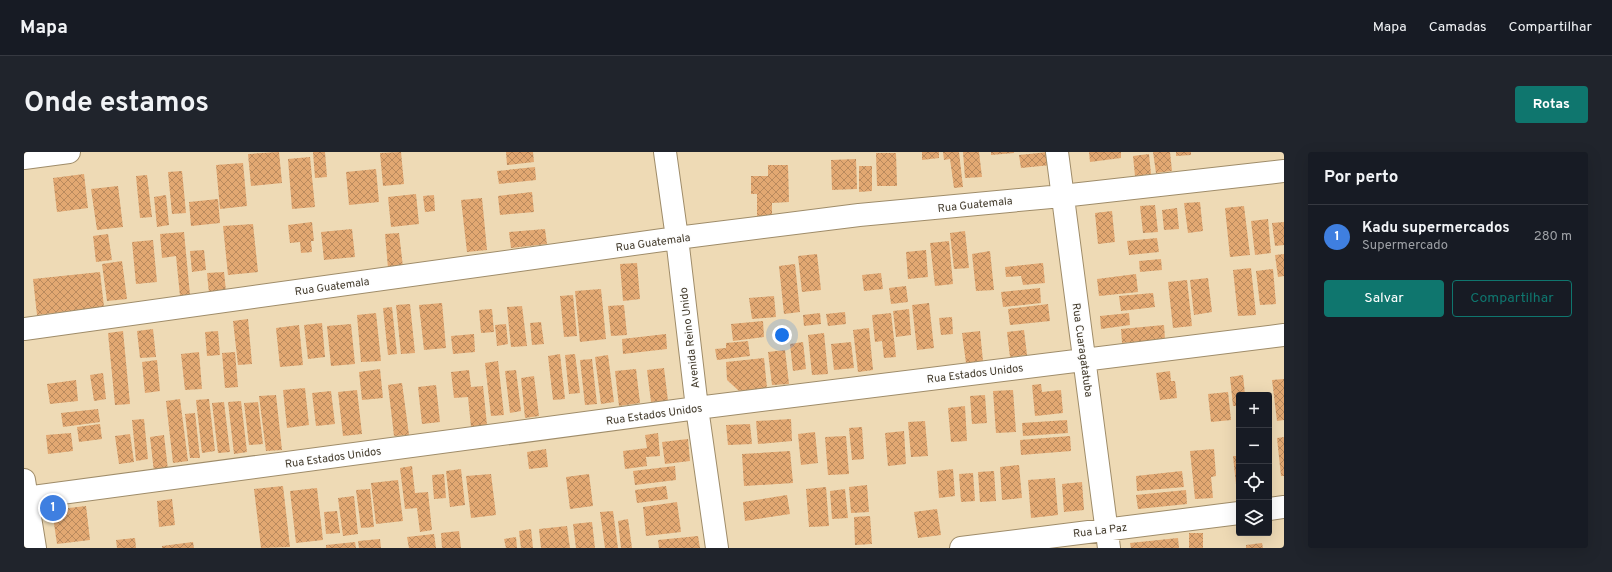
<!DOCTYPE html>
<html lang="pt">
<meta charset="utf-8">
<style>
body{margin:0;font-family:Overpass,sans-serif;background:#20242c;color:#f1f3f6}
.controls{position:absolute;right:12px;bottom:12px;display:grid;overflow:hidden;border-radius:4px;box-shadow:0 4px 16px #0002}
.controls button{width:36px;height:36px;display:grid;place-items:center;padding:0;border:0;border-bottom:1px solid #363941;background:#171b24;color:#f1f3f6;font:20px sans-serif}
.you{position:absolute;left:758px;top:183px;width:14px;height:14px;margin:-10px;border:3px solid #fff;border-radius:50%;background:#1a73e8;box-shadow:0 0 0 6px #1a73e833}
.badge{display:grid;place-items:center;width:26px;height:26px;border-radius:50%;background:#0f766e;color:#fff;font-size:13px;font-weight:700}
.pin{position:absolute;translate:-50% -50%;border:2px solid #fff;box-shadow:0 1px 4px #0006}
.list{margin:0;padding:0;list-style:none}
h2{display:flex;justify-content:space-between;align-items:center;height:52px;margin:0;padding:0 16px;font-size:17px}
h2 small{font-size:13px;font-weight:400;color:#9ea1a6}
.list li{display:grid;grid-template-columns:26px 1fr auto;gap:12px;align-items:center;box-sizing:border-box;height:64px;padding:0 16px;border-top:1px solid #363941}
.list b{display:block;font-size:15px;white-space:nowrap}
.list p{margin:0;font-size:13px;white-space:nowrap;color:#9ea1a6}
.list em{font-size:13px;font-style:normal;color:#9ea1a6}
.actions{display:flex;gap:8px;padding:12px 16px}
.actions a{flex:1;padding:9px 0;border:1px solid #0f766e;border-radius:4px;text-align:center;font-size:14px;color:#0f766e}
.actions .main{background:#0f766e;color:#fff}
.icon{flex:none;width:22px;height:22px;fill:none;stroke:currentColor;stroke-width:2;stroke-linecap:round;stroke-linejoin:round}
.map{position:relative;flex:none;width:1260px;height:396px;overflow:hidden;border-radius:4px}
header{display:flex;align-items:center;gap:24px;box-sizing:border-box;height:56px;padding:0 20px;background:#171b24;border-bottom:1px solid #363941}
header strong{font-size:19px}
nav{display:flex;gap:22px;margin-inline-start:auto;font-size:14px}
.intro{display:flex;align-items:center;justify-content:space-between;box-sizing:border-box;height:96px;padding:0 24px}
h1{margin:0;font-size:28px}
.button{padding:10px 18px;border-radius:4px;background:#0f766e;color:#fff;font-size:14px;font-weight:700}
main{display:flex;gap:24px;padding:0 24px}
aside{flex:1;background:#171b24;border-radius:4px;box-shadow:0 4px 16px #0002}
.map>svg:first-child{display:block}
.building{fill:url(#building-cross-hatch)}
.lines{fill:none;stroke-linecap:round;stroke-linejoin:round}
.minor-casing{stroke:#9f8c69;stroke-width:24}
.minor{stroke:#fff;stroke-width:22}
.labels{text-anchor:middle;stroke-width:3;stroke-linejoin:round;paint-order:stroke}
.street-label{font-size:11px;fill:#41392a;stroke:#fdfdfd}
</style>
<header>
<strong>Mapa</strong>
<nav><a>Mapa</a><a>Camadas</a><a>Compartilhar</a></nav>
</header>
<div class="intro"><h1>Onde estamos</h1><a class="button">Rotas</a></div>
<main>
<div class="map">
<svg width="1260" height="396" viewBox="0 0 1260 396">
<defs>
<pattern id="building-cross-hatch" width="8" height="8" patternUnits="userSpaceOnUse"><rect width="8" height="8" fill="#e2a872"/><path d="M0 0l8 8M0 8l8-8" fill="none" stroke="#b98a5e"/></pattern>
</defs>
<rect width="100%" height="100%" fill="#eedab5"/>
<!-- building -->
<path class="building" d="M255 0 258 31 227 34 224 2Z
M289 0H301L303 25 291 26Z
M377 0 380 32 359 34 356 1Z
M482 0H509L510 10 483 13Z
M898 0H915V6L898 8Z
M919 0H935L939 35 930 36 926 7 920 8Z
M939 0H955L958 25 941 26Z
M967 0H990V1L967 3Z
M1024 0 1027 13 997 16 995 3Z
M1065 0H1097V6L1066 10Z
M1129 0H1146L1148 19 1132 21Z
M1152 0H1167V3L1152 4Z
M852 1H872L873 34H853Z
M1125 2 1127 22 1111 24 1109 4Z
M286 5 291 55 268 57 264 7Z
M832 7 833 37 808 38 807 8Z
M219 11 223 54 196 57 192 13Z
M744 13H764L765 50 748 51V67H733V42H727V24H744Z
M835 14H848V39L835 40Z
M511 15 512 28 475 32 473 19Z
M352 17 355 50 325 53 322 20Z
M158 19 162 61 148 62 144 20Z
M60 22 64 56 33 60 29 26Z
M123 23 128 65 116 66 112 24Z
M94 34 99 75 73 78 67 37Z
M508 40 510 60 476 63 474 44Z
M392 42 395 72 367 75 364 45Z
M142 43 145 73 133 75 130 45Z
M410 43 411 59 401 60 399 44Z
M458 46 463 98 443 100 437 48Z
M194 47 196 71 167 74 165 50Z
M1176 50 1179 79 1164 81 1160 51Z
M1131 53 1134 80 1119 81 1116 54Z
M1220 54 1226 103 1206 105 1201 56Z
M1153 56 1155 77 1140 78 1138 58Z
M1088 59 1091 90 1074 92 1071 61Z
M1244 67 1247 101 1231 103 1227 69Z
M288 70 290 89H287L288 100 277 101 276 90 266 91 264 73Z
M1260 70V93L1251 94 1248 71Z
M229 72 234 120 204 123 199 74Z
M328 77 331 105 300 108 297 80Z
M521 77 523 92 487 96 485 80Z
M941 79 945 116 930 117 926 81Z
M160 80 166 143 156 144 152 104 138 106 136 82Z
M375 81 379 115 364 116 361 82Z
M84 82 88 108 72 110 69 84Z
M1133 86 1135 100 1105 103 1103 89Z
M129 88 133 130 112 132 108 90Z
M925 89 929 132 911 134 906 91Z
M180 98 182 118 168 120 166 99Z
M902 98 904 125 884 127 882 100Z
M966 99 970 138 952 139 948 102Z
M793 102 797 138 778 140 774 104Z
M1260 102V124L1254 125 1251 103Z
M1137 107 1138 118 1116 120 1115 109Z
M98 109 103 147 83 149 78 112Z
M613 111 616 147 599 149 596 112Z
M1019 111 1021 131 999 133 997 124 982 125 981 115Z
M771 112 776 160 760 162 755 114Z
M1227 116 1232 163 1214 164 1209 118Z
M1249 117 1252 152 1236 153 1232 119Z
M76 120 80 155 13 163 9 127Z
M200 120 202 139 185 141 183 121Z
M857 121 859 137 840 139 838 123Z
M1112 122 1114 140 1075 144 1073 127Z
M1184 126 1188 160 1170 163 1166 128Z
M1163 128 1168 174 1149 176 1144 130Z
M882 134 884 150 867 152 865 136Z
M1016 136 1017 151 979 155 977 140Z
M577 137 582 187 556 190 551 139Z
M1129 141 1131 155 1097 159 1095 144Z
M549 143 553 184 540 185 536 144Z
M750 144 752 165 728 167 725 146Z
M418 151 422 196 400 198 395 153Z
M905 151 910 196 893 198 888 153Z
M386 152 391 201 377 202 372 153Z
M1024 152 1026 169 986 173 984 157Z
M600 153 603 183 587 184 584 154Z
M498 154 503 194 487 195 483 155Z
M368 155 373 202 364 203 359 156Z
M468 157 470 180 457 181 455 158Z
M885 157 887 183 872 185 869 159Z
M821 160 822 172 804 174 802 162Z
M352 161 357 209 337 210 333 163Z
M796 161 797 172 780 174 779 163Z
M867 161 872 205 860 206 858 189 851 190 848 163Z
M1105 161 1106 173 1077 177 1076 164Z
M928 165 929 182 917 183 915 166Z
M224 167 228 212 214 213 209 169Z
M739 169 740 185 709 189 707 172Z
M517 170 520 192 508 193 506 171Z
M298 171 301 205 284 207 280 173Z
M327 172 331 212 307 214 303 174Z
M482 172 484 192 473 194 471 173Z
M275 173 279 213 256 215 252 176Z
M1140 173 1141 187 1098 191 1097 177Z
M845 176 849 218 834 220 829 178Z
M129 177 132 205 116 206 113 179Z
M1000 178 1003 203 986 205 983 180Z
M99 179 106 252 91 253 84 181Z
M194 179 196 203 183 204 181 180Z
M956 179 959 209 942 211 938 181Z
M800 181 804 222 788 223 784 183Z
M450 182 451 200 429 202 427 184Z
M642 182 643 197 599 202 598 187Z
M724 189 726 204 693 208 691 197 702 196V191Z
M779 190 782 217 769 219 766 192Z
M827 190 830 216 810 218 807 192Z
M761 198 765 232 748 233 744 200Z
M175 200 178 237 161 238 157 202Z
M211 200 214 235 201 236 198 201Z
M536 202 541 247 529 248 524 204Z
M551 202 556 241 545 242 541 203Z
M584 203 590 250 577 252 571 205Z
M740 206 743 236 715 239 703 228 702 210Z
M568 207 573 252 561 253 556 208Z
M133 208 136 239 121 241 118 210Z
M474 209 480 263 467 264 461 211Z
M640 216 644 249 627 250 623 218Z
M356 217 359 246 338 248 335 220Z
M612 217 616 251 595 254 591 219Z
M445 218 447 235 459 234 463 273 447 275 444 245 430 246 427 220Z
M492 218 497 259 486 261 481 219Z
M1146 219 1147 229H1151L1153 246 1136 248 1132 221Z
M79 221 82 247 70 249 66 223Z
M1219 223 1221 243H1215V254H1209L1206 225Z
M510 224 515 264 501 266 497 226Z
M1260 227V268L1253 269 1248 228Z
M52 228 54 249 26 252 23 232Z
M378 231 385 283 370 284 364 233Z
M1017 232 1018 240 1037 238 1039 261 1011 264 1008 233Z
M412 233 416 270 398 272 394 235Z
M281 236 285 273 263 276 259 238Z
M333 238 338 282 319 284 314 240Z
M989 238 992 280 972 281 969 239Z
M307 239 311 272 292 274 288 241Z
M1204 240 1207 268 1187 270 1184 242Z
M252 243 258 298 242 299 235 244Z
M961 243 963 271 948 272 946 244Z
M156 247 164 309 149 311 142 249Z
M185 247 191 299 178 301 172 248Z
M217 249 223 300 210 302 204 250Z
M200 250 206 300 194 301 188 251Z
M234 250 239 292 225 293 220 251Z
M941 254 943 289 927 290 924 256Z
M74 257 76 270 39 275 37 261Z
M171 261 176 306H166L161 262Z
M120 267 124 307 112 309 108 268Z
M767 267 768 289 734 292 732 269Z
M1043 268 1044 281 999 284 998 271Z
M901 269 904 304 887 305 884 270Z
M76 272 78 287 55 290 53 275Z
M726 272 728 292 704 293 702 273Z
M838 275 840 307 828 308 825 276Z
M880 279 882 312 864 314 861 281Z
M791 280 794 311 777 313 774 282Z
M47 281 49 299 24 302 22 283Z
M634 281 636 304 622 305 623 314 601 317 599 299 623 296 621 283Z
M106 282 110 310 95 312 91 284Z
M140 283 144 318 130 320 126 285Z
M822 284 825 322 804 323 801 285Z
M1046 284 1047 299 997 303 996 288Z
M1260 285V324H1257L1253 286Z
M664 287 666 309 641 312 638 290Z
M522 297 524 315 505 317 503 300Z
M1190 297 1192 324 1187 325 1189 346 1171 347 1166 299Z
M766 299 769 331 720 334 718 302Z
M1209 304H1215V342H1213Z
M995 313 998 346 978 348 976 315Z
M388 314 391 341 404 340 408 378 396 380 393 356 381 357 376 316Z
M651 314 652 328 611 333 609 319Z
M437 317 441 353 426 355 422 319Z
M929 317 931 344 915 346 913 319Z
M970 319 972 349 956 350 954 320Z
M1158 319 1160 335 1113 339 1112 324Z
M949 321 951 349 937 350 935 322Z
M420 322 422 346 410 347 408 323Z
M467 322 472 363 447 366 442 324Z
M565 322 569 354 546 357 542 325Z
M1031 326 1034 363 1007 366 1004 328Z
M374 328 379 369 352 372 347 331Z
M1058 330 1060 358 1040 360 1038 332Z
M843 333 845 360 827 361 825 335Z
M259 334 266 395 237 396 230 337Z
M642 334 644 347 613 351 611 338Z
M802 335 805 374 785 375 782 337Z
M293 336 299 388 272 391 266 339Z
M346 337 350 375 337 376 332 338Z
M821 337 824 366 808 367 806 339Z
M1162 338 1163 352 1114 357 1112 343Z
M763 343 766 362 721 369 719 350Z
M330 344 334 382 319 384 314 346Z
M148 347 151 373 135 375 133 349Z
M653 350 657 380 622 384 619 355Z
M62 354 66 388 33 392 28 358Z
M913 357 917 383 894 386 890 360Z
M313 359 316 381 302 382 300 360Z
M589 359 594 396H581L576 360Z
M846 364 848 392 831 393 830 365Z
M604 367 608 396H597L594 369Z
M568 370 571 396H552L549 372Z
M543 374 546 396H517L515 377Z
M507 377 509 396H497L495 379Z
M435 379 437 396H418L417 381Z
M1165 381H1179V396H1165Z
M410 382 412 396H385L383 385Z
M674 384 676 396H635L634 388Z
M492 385 493 396H482L480 387Z
M111 386 112 396H93L92 388Z
M1154 386 1155 396H1107L1106 391Z
M356 387 357 396H335L334 389Z
M169 390 170 396H138V394Z
M331 390 332 396H302V393Z
M1238 391 1239 396H1222V393Z"/>
<g class="lines">
<!-- minor casing -->
<g class="minor-casing">
<path id="minor" d="M641 0 653 86 673 256 693 396
M1033 0 1085 396
M0 6 45 0
M0 177 653 86 835 63 1038 44 1260 19
M0 328 11 396
M0 346 673 256 1260 183
M1245 357 1260 355
M937 396 1215 361"/>
</g>
<!-- minor -->
<use href="#minor" class="minor"/>
</g>
<g class="labels">
<!-- street labels -->
<g class="street-label">
<text transform="translate(951 52) rotate(-6)" y="4">Rua Guatemala</text>
<text transform="translate(629 90) rotate(-8)" y="4">Rua Guatemala</text>
<text transform="translate(308 134) rotate(-8)" y="4">Rua Guatemala</text>
<text transform="translate(665 186) rotate(-97)" y="4">Avenida Reino Unido</text>
<text transform="translate(1059 198) rotate(82)" y="4">Rua Cuaragatatuba</text>
<text transform="translate(951 221) rotate(-7)" y="4">Rua Estados Unidos</text>
<text transform="translate(630 262) rotate(-8)" y="4">Rua Estados Unidos</text>
<text transform="translate(309 305) rotate(-8)" y="4">Rua Estados Unidos</text>
<text transform="translate(1076 378) rotate(-7)" y="4">Rua La Paz</text>
</g>
</g>
</svg>
<div class="controls">
<button>+</button>
<button>−</button>
<button><svg class="icon" aria-label="locate" viewBox="0 0 24 24"><circle cx="12" cy="12" r="6"/><path d="M12 2v4M12 18v4M2 12h4M18 12h4"/></svg></button>
<button><svg class="icon" aria-label="layers" viewBox="0 0 24 24"><path d="M12 4l9 5-9 5-9-5zM3 14l9 5 9-5"/></svg></button>
</div>
<div class="you"></div>
<div class="pin badge" style="left:29px;top:356px;background:#3f7fe0">1</div>
</div>
<aside>
<h2>Por perto<small></small></h2>
<ul class="list">
<li><span class="badge" style="background:#3f7fe0">1</span><div><b>Kadu supermercados</b><p>Supermercado</p></div><em>280 m</em></li>
</ul>
<div class="actions"><a class="main">Salvar</a><a>Compartilhar</a></div>
</aside>
</main>
